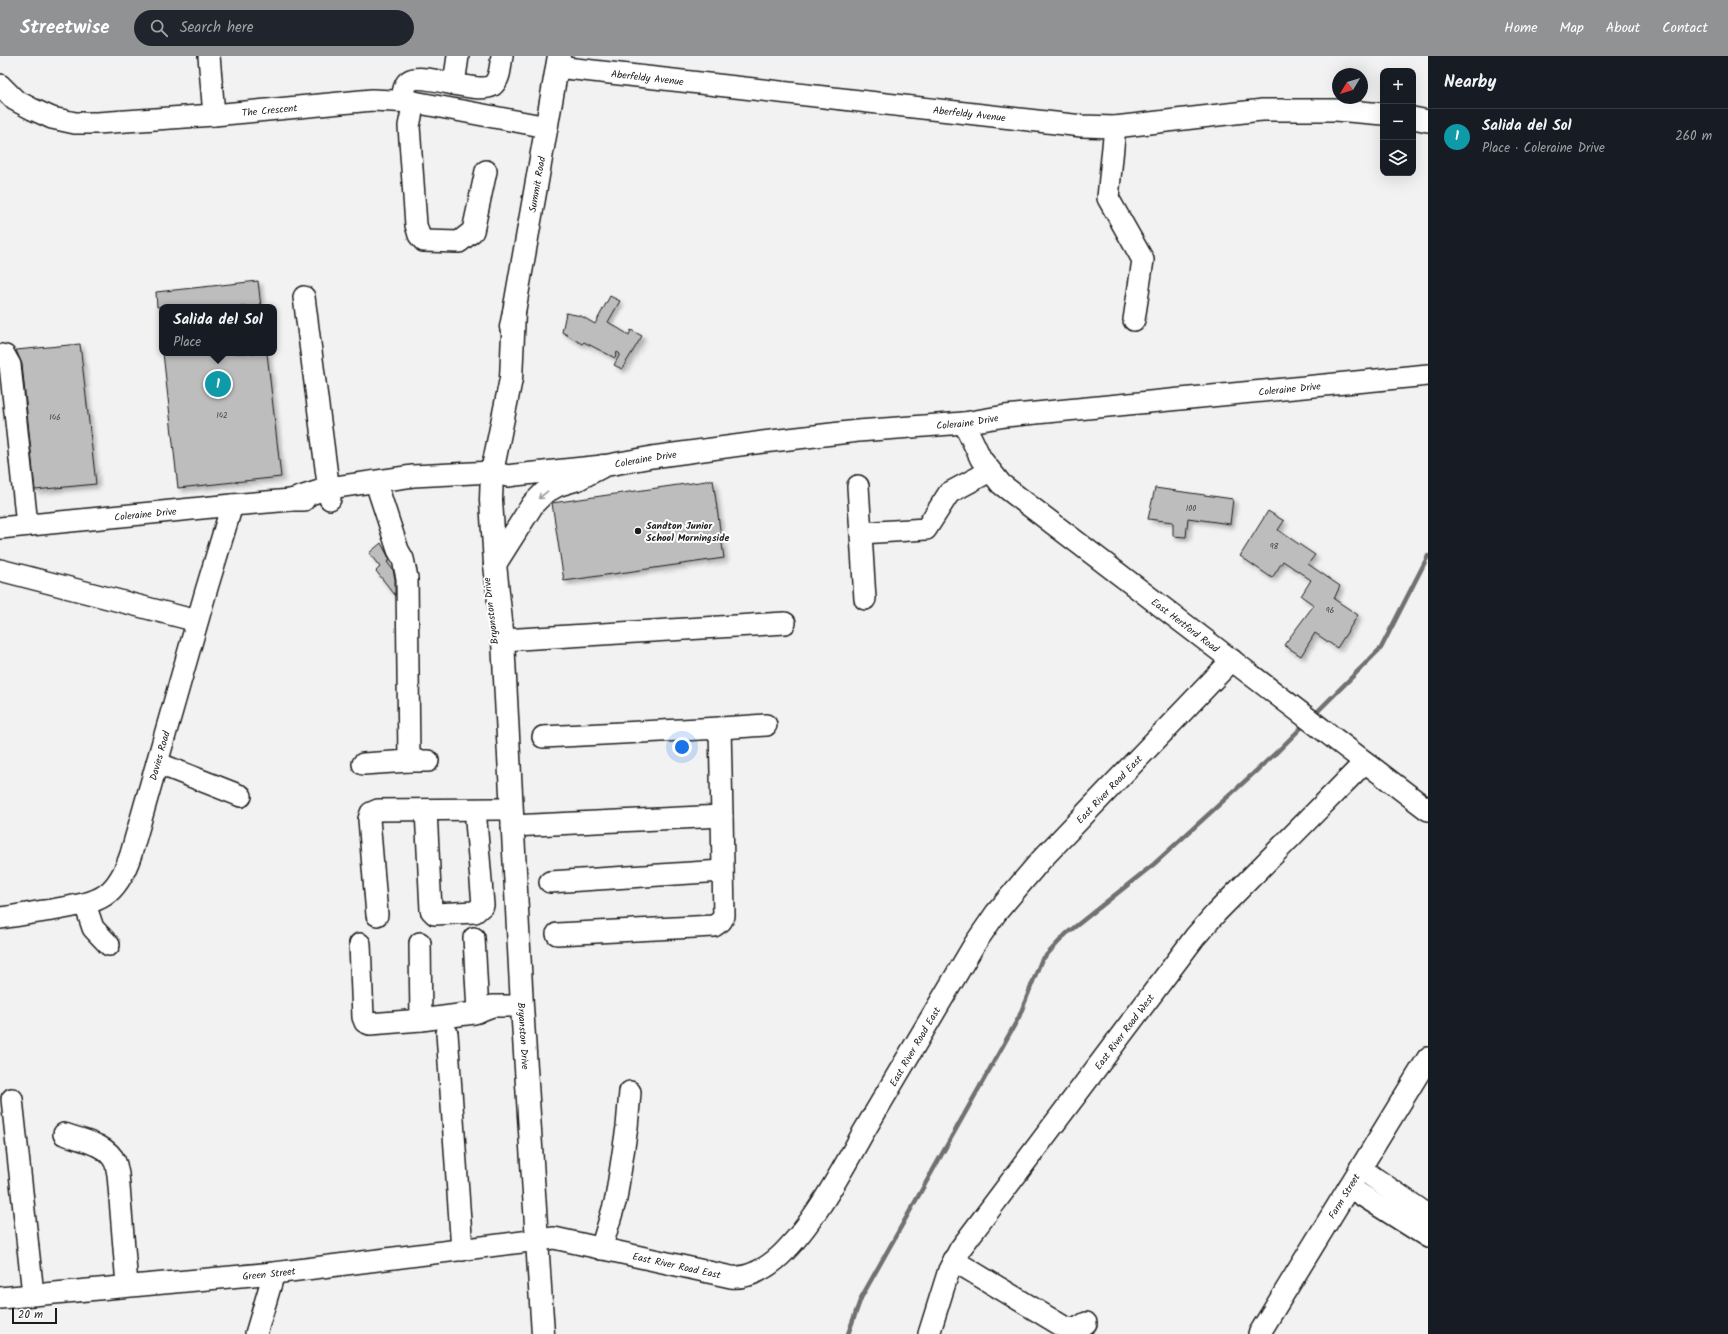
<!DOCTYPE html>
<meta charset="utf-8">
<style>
body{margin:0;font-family:Kalam,sans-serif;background:#20242c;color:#f1f3f6}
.controls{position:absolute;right:12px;top:12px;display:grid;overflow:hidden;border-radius:8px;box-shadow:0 4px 16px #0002}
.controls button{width:36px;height:36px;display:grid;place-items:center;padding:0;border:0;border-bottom:1px solid #363941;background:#171b24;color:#f1f3f6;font:20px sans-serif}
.compass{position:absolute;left:1332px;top:12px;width:36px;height:36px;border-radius:50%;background:#171b24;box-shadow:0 4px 16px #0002;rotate:232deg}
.scale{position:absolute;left:12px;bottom:10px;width:45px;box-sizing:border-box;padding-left:4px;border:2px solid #1c1c1c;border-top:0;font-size:11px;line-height:14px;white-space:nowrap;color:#1c1c1c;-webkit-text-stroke:3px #fff;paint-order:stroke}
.you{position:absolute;left:682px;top:691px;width:14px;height:14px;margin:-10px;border:3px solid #fff;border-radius:50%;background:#1a73e8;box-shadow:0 0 0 6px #1a73e833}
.badge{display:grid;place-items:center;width:26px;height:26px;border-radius:50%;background:#919294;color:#fff;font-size:13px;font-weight:700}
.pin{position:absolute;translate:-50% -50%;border:2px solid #fff;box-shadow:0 1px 4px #0006}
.popup{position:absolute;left:159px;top:248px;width:118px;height:52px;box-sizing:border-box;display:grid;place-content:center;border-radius:8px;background:#171b24;filter:drop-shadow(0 1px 3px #0005);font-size:13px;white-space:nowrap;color:#9ea1a6}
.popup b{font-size:15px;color:#f1f3f6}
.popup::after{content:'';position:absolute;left:50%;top:100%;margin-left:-8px;border:8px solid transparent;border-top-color:#171b24}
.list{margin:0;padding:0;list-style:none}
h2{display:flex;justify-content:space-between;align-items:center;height:52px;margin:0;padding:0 16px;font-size:17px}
h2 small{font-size:13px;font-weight:400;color:#9ea1a6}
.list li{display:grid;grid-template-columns:26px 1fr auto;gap:12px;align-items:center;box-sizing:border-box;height:56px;padding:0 16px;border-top:1px solid #363941}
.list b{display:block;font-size:15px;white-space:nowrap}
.list p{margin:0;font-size:13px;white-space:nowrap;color:#9ea1a6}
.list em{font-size:13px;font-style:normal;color:#9ea1a6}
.icon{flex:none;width:22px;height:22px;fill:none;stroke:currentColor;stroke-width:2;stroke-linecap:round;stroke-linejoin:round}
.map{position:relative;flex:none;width:1428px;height:1278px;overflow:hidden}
header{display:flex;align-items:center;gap:24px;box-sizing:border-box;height:56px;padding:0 20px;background:#919294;color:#fff}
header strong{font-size:19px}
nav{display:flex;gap:22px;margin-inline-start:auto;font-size:14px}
.search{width:280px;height:36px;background:#20242c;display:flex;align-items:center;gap:10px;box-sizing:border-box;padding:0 14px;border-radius:22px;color:#9ea1a6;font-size:15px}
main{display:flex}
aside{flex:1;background:#171b24}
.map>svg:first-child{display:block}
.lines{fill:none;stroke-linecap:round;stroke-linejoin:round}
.stream{stroke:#707070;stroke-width:4.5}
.building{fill:#bdbdbd;stroke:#1c1c1c;filter:url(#shadow)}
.minor-casing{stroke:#1c1c1c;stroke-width:24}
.major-casing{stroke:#1c1c1c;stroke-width:25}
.minor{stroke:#fff;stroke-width:21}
.major{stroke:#fff;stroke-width:22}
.oneway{stroke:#999}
.poi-dot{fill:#1c1c1c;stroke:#fff;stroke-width:1.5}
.labels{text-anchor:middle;stroke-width:4;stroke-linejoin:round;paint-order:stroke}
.number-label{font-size:8px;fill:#444}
.street-label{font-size:10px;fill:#1c1c1c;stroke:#fff}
.poi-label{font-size:10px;font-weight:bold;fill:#1c1c1c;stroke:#fff;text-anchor:start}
</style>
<header>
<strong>Streetwise</strong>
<div class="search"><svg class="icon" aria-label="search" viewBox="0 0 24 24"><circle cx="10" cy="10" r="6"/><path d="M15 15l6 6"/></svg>Search here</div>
<nav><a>Home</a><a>Map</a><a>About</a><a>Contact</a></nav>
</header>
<main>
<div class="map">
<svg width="1428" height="1278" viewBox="0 0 1428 1278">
<defs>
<filter id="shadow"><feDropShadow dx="3.5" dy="3.5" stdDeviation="2" flood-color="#0004"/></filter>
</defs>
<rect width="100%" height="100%" fill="#f2f2f2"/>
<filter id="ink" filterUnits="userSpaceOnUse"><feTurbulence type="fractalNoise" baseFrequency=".025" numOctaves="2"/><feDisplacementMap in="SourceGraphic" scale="8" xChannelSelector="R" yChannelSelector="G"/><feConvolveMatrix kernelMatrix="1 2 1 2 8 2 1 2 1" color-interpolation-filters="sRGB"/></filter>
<g filter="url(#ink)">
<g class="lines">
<!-- stream -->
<path class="stream" d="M1314 659 1381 592 1428 500
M848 1278 861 1242 1019 961 1041 905 1066 878 1154 808 1278 695 1306 667"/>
</g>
<!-- building -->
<path class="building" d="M258 225 261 251H157L156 236Z
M610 240 620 245 608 266 629 279 631 274 642 280 622 313 614 309 620 298 617 296 615 302 584 286 582 288 562 276 566 257 581 260 595 268Z
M80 288 96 428 35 434 22 308 16 294Z
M163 297H267L281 421 178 432Z
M713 424 724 502 564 525 552 447Z
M1155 432 1233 443 1230 468 1188 462 1186 481 1173 480V466L1148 463Z
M1268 455 1284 465 1278 474 1315 499 1308 508 1340 530 1334 543 1358 559 1337 592 1315 577 1301 600 1284 589 1314 549 1301 540 1311 524 1283 505 1272 522 1240 500Z
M381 487 390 504 387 506 393 514 395 523V539L376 515 380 511 369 497Z"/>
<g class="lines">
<!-- minor casing -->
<g class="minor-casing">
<g id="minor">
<path d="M209 0 214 59"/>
<path id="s1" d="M557 11 1082 70 1115 71 1262 54H1336L1383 58"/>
<path d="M454 28 458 0"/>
<path id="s2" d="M0 29 15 44 32 53 52 62 75 67H97L214 59 372 44 414 46 547 71"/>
<path d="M402 45C403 39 403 29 409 25 423 15 479 40 493 29 501 22 500 9 502 0"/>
<path d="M414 46 409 70 416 169 419 179 424 185 459 186 473 175 486 115"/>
<path d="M1413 62 1428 65"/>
<path d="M1115 71 1108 142 1143 204 1134 264"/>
<path d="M304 241 330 443"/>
<path d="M1 299 5 300 10 309 27 469"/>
<path id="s3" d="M964 367 981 403 1001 428 1428 754"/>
<path d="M858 430 865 543"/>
<path id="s4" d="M291 444 329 432 413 420 492 416 508 420 515 419 603 410 652 401 763 386 858 375 964 367 1005 360 1428 319"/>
<path id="s5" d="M0 472 232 449 291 444H304"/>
<path d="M861 477 926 473 949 437 990 415"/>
<path d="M0 514 197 565"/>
<path d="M503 584 785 567"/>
<path d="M720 672 766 669"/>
<path d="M409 705H428"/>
<path d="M157 707 241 740"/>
<path d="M363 708 409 705 407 522 403 503 398 494 379 436"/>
<path d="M426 754 431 854 435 858 475 856 483 849 476 765"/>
<path d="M512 770 722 760 720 672 543 681"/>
<path d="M550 826 722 815"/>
<path d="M85 848 93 872 109 889"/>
<path d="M377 859 369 763 371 757 378 754 511 753"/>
<path id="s6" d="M0 862C17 860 35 856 52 854 96 846 115 846 131 798L206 535 232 449"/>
<path d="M557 878 714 870 721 865 724 860 722 760"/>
<path d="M474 882 478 956"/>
<path d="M420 887 421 964"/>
<path d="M360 888 363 961 365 966 370 968 421 964 474 957 492 950H522"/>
<path d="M447 977 462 1194"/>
<path d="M12 1043 33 1238"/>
<path d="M64 1078C81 1084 107 1088 115 1106 117 1110 117 1115 118 1118L127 1229"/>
<path d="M1360 1112 1428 1159"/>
<path d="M1349 1131 1428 1181"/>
<path d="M601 1193 616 1143 627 1071 630 1036"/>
<path d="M953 1204 1064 1271 1076 1273 1086 1267"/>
<path id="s7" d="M0 1242 274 1217 554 1182 731 1221C749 1223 768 1211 780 1200 813 1169 841 1116 863 1077 900 1015 937 952 974 889L996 857 1041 804 1232 604"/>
<path d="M256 1278 274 1217"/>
<path id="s8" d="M929 1278 949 1214 960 1193 1195 881 1216 857 1365 706"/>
<path id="s9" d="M1259 1278 1428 1002"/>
</g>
</g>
<!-- major casing -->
<g class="major-casing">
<g id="major">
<path id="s10" d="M514 256 511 323 492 416 491 444 495 508 503 584 522 950 543 1278"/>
<path id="s11" d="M511 271 514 256 559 0"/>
<path d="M495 508 533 448 544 437 558 429 578 423 603 410"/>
</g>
</g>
<!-- minor -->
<use href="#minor" class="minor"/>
<!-- major -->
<use href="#major" class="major"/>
</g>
<!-- one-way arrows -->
<defs><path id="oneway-shaft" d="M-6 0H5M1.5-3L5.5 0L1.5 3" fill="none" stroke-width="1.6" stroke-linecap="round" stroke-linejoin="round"/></defs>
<use class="oneway" href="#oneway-shaft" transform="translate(543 439) rotate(141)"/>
</g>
<!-- markers -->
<circle class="poi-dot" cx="638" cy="475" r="4"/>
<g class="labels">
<!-- number labels -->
<g class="number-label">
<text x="222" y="362">142</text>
<text x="55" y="364">146</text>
<text x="1191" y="455">100</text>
<text x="1274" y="493">98</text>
<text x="1330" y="557">96</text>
</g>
<!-- street labels -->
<g class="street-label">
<text dy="4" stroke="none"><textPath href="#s1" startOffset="91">Aberfeldy Avenue</textPath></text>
<text dy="4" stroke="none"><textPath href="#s2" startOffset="281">The Crescent</textPath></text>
<text dy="4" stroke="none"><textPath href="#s1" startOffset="415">Aberfeldy Avenue</textPath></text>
<text dy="4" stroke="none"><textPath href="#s11" startOffset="145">Summit Road</textPath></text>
<text dy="4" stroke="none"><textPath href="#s4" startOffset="1007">Coleraine Drive</textPath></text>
<text dy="4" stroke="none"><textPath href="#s4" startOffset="683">Coleraine Drive</textPath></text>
<text dy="4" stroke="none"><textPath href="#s4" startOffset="359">Coleraine Drive</textPath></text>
<text dy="4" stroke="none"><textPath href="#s5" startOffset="146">Coleraine Drive</textPath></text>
<text transform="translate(490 555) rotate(-97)" y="4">Bryanston Drive</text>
<text dy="4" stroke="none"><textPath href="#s3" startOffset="304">East Hertford Road</textPath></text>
<text dy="4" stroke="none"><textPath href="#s6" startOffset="260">Davies Road</textPath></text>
<text dy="4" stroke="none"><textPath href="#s7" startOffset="1367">East River Road East</textPath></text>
<text dy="4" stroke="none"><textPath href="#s8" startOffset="363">East River Road West</textPath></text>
<text dy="4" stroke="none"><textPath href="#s10" startOffset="727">Bryanston Drive</textPath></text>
<text dy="4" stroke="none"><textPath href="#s7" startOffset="1043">East River Road East</textPath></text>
<text dy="4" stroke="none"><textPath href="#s9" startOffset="162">Farm Street</textPath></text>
<text dy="4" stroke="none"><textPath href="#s7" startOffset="683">East River Road East</textPath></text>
<text dy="4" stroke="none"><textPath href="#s7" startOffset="270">Green Street</textPath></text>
</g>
<!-- poi labels -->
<g class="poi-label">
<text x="646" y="473">Sandton Junior<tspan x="646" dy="12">School Morningside</tspan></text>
</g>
</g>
</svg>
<div class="controls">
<button>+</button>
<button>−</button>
<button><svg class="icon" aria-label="layers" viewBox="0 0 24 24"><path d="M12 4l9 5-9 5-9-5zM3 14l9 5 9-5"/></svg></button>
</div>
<svg class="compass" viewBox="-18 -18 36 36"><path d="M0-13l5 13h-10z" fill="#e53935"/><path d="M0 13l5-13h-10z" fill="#9ea1a6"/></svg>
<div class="scale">20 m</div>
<div class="you"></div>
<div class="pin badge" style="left:218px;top:328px;background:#0f9aa8">1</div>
<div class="popup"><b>Salida del Sol</b>Place</div>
</div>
<aside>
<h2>Nearby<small></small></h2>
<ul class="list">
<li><span class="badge" style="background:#0f9aa8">1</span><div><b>Salida del Sol</b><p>Place · Coleraine Drive</p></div><em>260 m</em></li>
</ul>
</aside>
</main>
